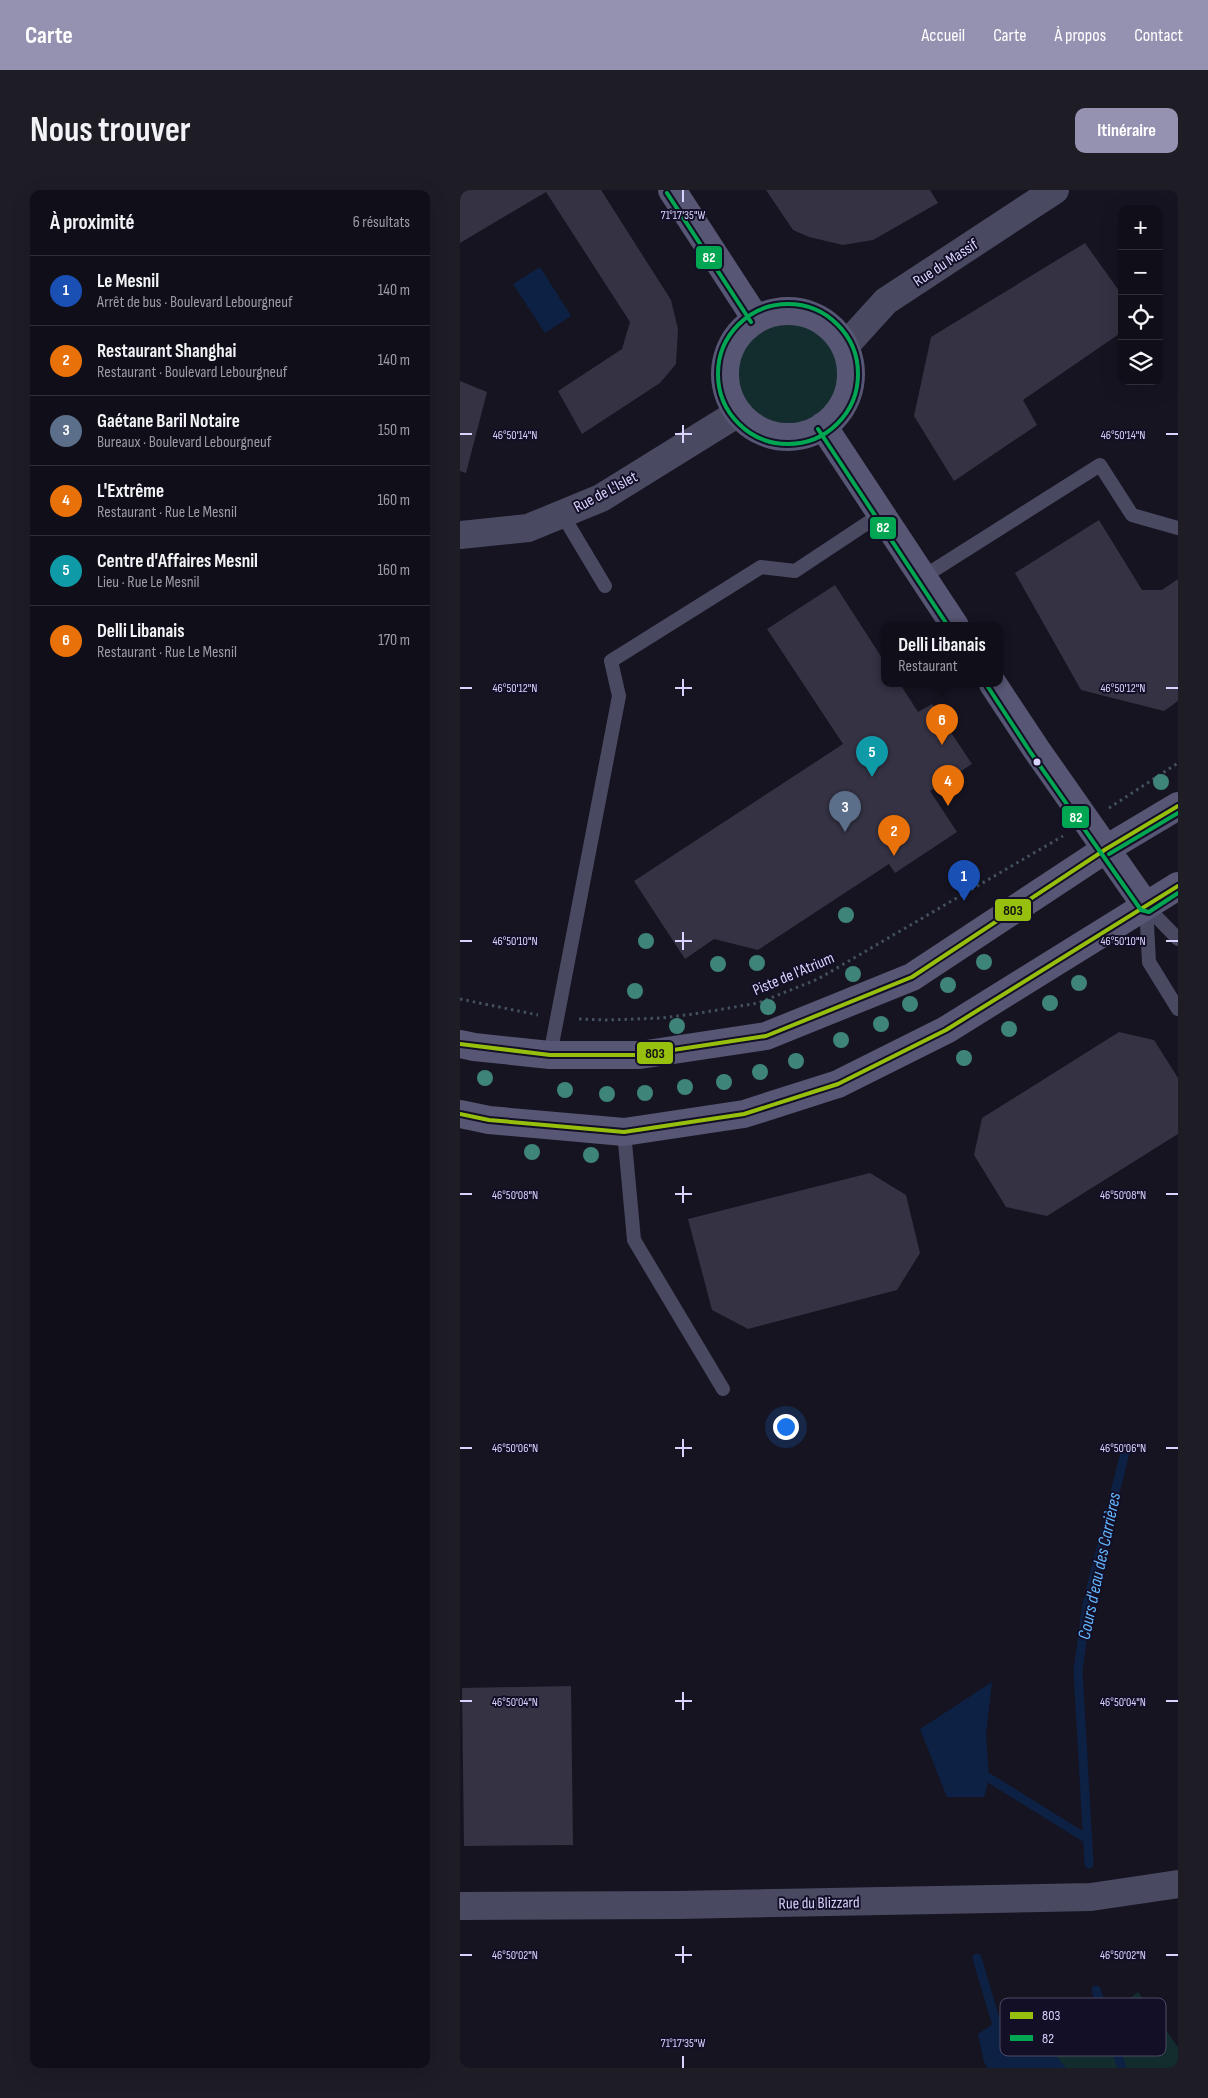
<!DOCTYPE html>
<html lang="fr">
<meta charset="utf-8">
<style>
body{margin:0;font-family:"Sofia Sans Condensed",sans-serif;background:#1e1d26;color:#f1f3f6}
.controls{position:absolute;right:15px;top:15px;display:grid;overflow:hidden;border-radius:10px;box-shadow:0 5px 20px #0002}
.controls button{width:45px;height:45px;display:grid;place-items:center;padding:0;border:0;border-bottom:1px solid #302f38;background:#100f19;color:#f1f3f6;font:25px sans-serif}
.you{position:absolute;left:325px;top:1236px;width:18px;height:18px;margin:-12px;border:4px solid #fff;border-radius:50%;background:#1a73e8;box-shadow:0 0 0 8px #1a73e833}
.badge{display:grid;place-items:center;width:32px;height:32px;border-radius:50%;background:#9591b1;color:#fff;font-size:16px;font-weight:700}
.pin{position:absolute;translate:-50% -41px;filter:drop-shadow(0 1px 2px #0008)}
.pin::after{content:'';position:absolute;top:26px;width:18px;height:15px;background:inherit;clip-path:polygon(0 0,100% 0,50% 100%)}
.popup{position:absolute;left:421px;top:432px;width:122px;height:65px;box-sizing:border-box;display:grid;place-content:center;border-radius:10px;background:#100f19;filter:drop-shadow(0 1px 4px #0005);font-size:16px;white-space:nowrap;color:#9c9ca2}
.popup b{font-size:19px;color:#f1f3f6}
.popup::after{content:'';position:absolute;left:50%;top:100%;margin-left:-10px;border:10px solid transparent;border-top-color:#100f19}
.list{margin:0;padding:0;list-style:none}
h2{display:flex;justify-content:space-between;align-items:center;height:65px;margin:0;padding:0 20px;font-size:21px}
h2 small{font-size:16px;font-weight:400;color:#9c9ca2}
.list li{display:grid;grid-template-columns:32px 1fr auto;gap:15px;align-items:center;box-sizing:border-box;height:70px;padding:0 20px;border-top:1px solid #302f38}
.list b{display:block;font-size:19px;white-space:nowrap}
.list p{margin:0;font-size:16px;white-space:nowrap;color:#9c9ca2}
.list em{font-size:16px;font-style:normal;color:#9c9ca2}
.icon{flex:none;width:28px;height:28px;fill:none;stroke:currentColor;stroke-width:2;stroke-linecap:round;stroke-linejoin:round}
.map{position:relative;flex:none;width:718px;height:1878px;overflow:hidden;border-radius:10px}
header{display:flex;align-items:center;gap:30px;box-sizing:border-box;height:70px;padding:0 25px;background:#9591b1;color:#fff}
header strong{font-size:24px}
nav{display:flex;gap:28px;margin-inline-start:auto;font-size:18px}
.intro{display:flex;align-items:center;justify-content:space-between;box-sizing:border-box;height:120px;padding:0 30px}
h1{margin:0;font-size:35px}
.button{padding:12px 22px;border-radius:10px;background:#9591b1;color:#fff;font-size:18px;font-weight:700}
main{display:flex;gap:30px;padding:0 30px}
aside{flex:1;background:#100f19;border-radius:10px;box-shadow:0 5px 20px #0002}
.map>svg:first-child{display:block}
.green{fill:#132c2d}
.water{fill:#0d2144}
.lines{fill:none;stroke-linecap:round;stroke-linejoin:round}
.stream{stroke:#0d2144;stroke-width:9}
.building{fill:#343243}
.path{stroke:#44505f;stroke-width:3;stroke-dasharray:2.5 4;stroke-linecap:butt}
.lane{stroke:#4a4962;stroke-width:14}
.street{stroke:#4a4962;stroke-width:28}
.secondary{stroke:#575674;stroke-width:28}
.bus-1-casing{stroke:#130f26;stroke-width:8}
.bus-2-casing{stroke:#130f26;stroke-width:8}
.bus-1{stroke:#97bf0d;stroke-width:4}
.bus-2{stroke:#00a651;stroke-width:4}
.tree{fill:#3e8478}
.ticks{fill:none;stroke:#d9d4ff;stroke-width:2}
.bus-dot{fill:#d9d4ff;stroke:#130f26;stroke-width:2}
.labels{text-anchor:middle;stroke-width:4;stroke-linejoin:round;paint-order:stroke}
.street-label{font-size:16px;fill:#d9d4ff;stroke:#130f26}
.water-label{font-size:18px;font-style:italic;fill:#62b6ff;stroke:#130f26}
.key{fill:#130f26;stroke:#4e4a67;stroke-width:1}
.key-label{font-size:14px;fill:#d9d4ff}
.ticks-label{font-size:12px;text-anchor:middle;fill:#d9d4ff;stroke:#130f26;stroke-width:4;stroke-linejoin:round;paint-order:stroke}
.line-badge{stroke:#130f26;stroke-width:2}
.badge-label{font-size:14px;text-anchor:middle;font-weight:bold;fill:#fff}
.pale-badge-label{font-size:14px;text-anchor:middle;font-weight:bold;fill:#111}
</style>
<header>
<strong>Carte</strong>
<nav><a>Accueil</a><a>Carte</a><a>À propos</a><a>Contact</a></nav>
</header>
<div class="intro"><h1>Nous trouver</h1><a class="button">Itinéraire</a></div>
<main>
<aside>
<h2>À proximité<small>6 résultats</small></h2>
<ul class="list">
<li><span class="badge" style="background:#1a4fb4">1</span><div><b>Le Mesnil</b><p>Arrêt de bus · Boulevard Lebourgneuf</p></div><em>140 m</em></li>
<li><span class="badge" style="background:#e8710a">2</span><div><b>Restaurant Shanghai</b><p>Restaurant · Boulevard Lebourgneuf</p></div><em>140 m</em></li>
<li><span class="badge" style="background:#5c6f8a">3</span><div><b>Gaétane Baril Notaire</b><p>Bureaux · Boulevard Lebourgneuf</p></div><em>150 m</em></li>
<li><span class="badge" style="background:#e8710a">4</span><div><b>L'Extrême</b><p>Restaurant · Rue Le Mesnil</p></div><em>160 m</em></li>
<li><span class="badge" style="background:#0f9aa8">5</span><div><b>Centre d'Affaires Mesnil</b><p>Lieu · Rue Le Mesnil</p></div><em>160 m</em></li>
<li><span class="badge" style="background:#e8710a">6</span><div><b>Delli Libanais</b><p>Restaurant · Rue Le Mesnil</p></div><em>170 m</em></li>
</ul>
</aside>
<div class="map">
<svg width="718" height="1878" viewBox="0 0 718 1878">
<rect width="100%" height="100%" fill="#161421"/>
<!-- green -->
<path class="green" d="M265 183a63 63 0 1 1 126 0a63 63 0 1 1-126 0Z
M678 1802 718 1857V1878H578Z"/>
<!-- water -->
<path class="water" d="M80 77 111 126 85 143 53 94Z
M532 1492 526 1544 529 1588 524 1607H487L460 1539Z
M558 1817 606 1878H528L524 1872 518 1844Z"/>
<g class="lines">
<!-- stream -->
<path class="stream" d="M529 1588 627 1649
M629 1674 618 1481 627 1414 666 1259
M517 1768 536 1832
M636 1800 662 1878"/>
</g>
<!-- building -->
<path class="building" d="M0 0H141L211 110 218 139 216 174 200 193 122 244 98 201 162 159 170 132 86 2 0 53Z
M306 0H470L478 13 413 50 383 55 349 47 333 40Z
M625 53 662 105V142L563 210 577 235 494 291 454 226 471 147Z
M0 191 27 202 6 283 0 281Z
M639 330 682 400H702L718 389V511L704 521 621 500 555 383Z
M375 395 424 471V494H440L458 522 472 514 512 574 470 601 497 642 435 683 429 674 298 760 254 749 225 769 174 691 383 554 307 439Z
M659 842 694 850 718 888V944L587 1026 546 1017 514 965 522 928Z
M410 983 446 1005 460 1063 437 1100 288 1139 252 1120 228 1029Z
M111 1496 113 1655 4 1656 2 1498Z"/>
<g class="lines">
<!-- path -->
<path class="path" d="M649 618 718 573
M0 809 78 825
M119 829 148 830 201 828 234 824 298 813 358 789 603 646"/>
<!-- lane -->
<path class="lane" d="M102 324 145 396
M463 387 640 275 672 325 718 338
M686 716 689 772 718 819
M686 716 718 749
M90 865 159 506 151 471 301 377 335 381 421 324
M164 942 174 1050 263 1199"/>
<!-- street -->
<path class="street" d="M385 156 426 111 595 0
M0 345 68 338 141 308 278 223
M0 1716 218 1715 631 1707 718 1694"/>
<!-- secondary -->
<path class="secondary" d="M212 0 296 129
M265 184a63 63 0 1 1 126 0a63 63 0 1 1-126 0Z
M363 236 495 436
M533 494 576 559 686 716
M0 854 14 857 90 865H180L306 846 452 787 646 659 718 616
M0 924 29 930 164 942 284 924 378 894 486 840 718 696"/>
<!-- bus-1 casing -->
<g class="bus-1-casing">
<path id="bus-1" d="M0 854 90 865H180L306 846 452 787 646 659 718 616
M0 924 29 930 164 942 284 924 378 894 486 840 718 696"/>
</g>
<!-- bus-2 casing -->
<g class="bus-2-casing">
<path id="bus-2" d="M207 3 291 132
M258 184a70 70 0 1 1 140 0a70 70 0 1 1-140 0Z
M358 239 488 436
M528 497 571 563 681 720 689 722 718 703
M649 664 718 623"/>
</g>
<!-- bus-1 -->
<use href="#bus-1" class="bus-1"/>
<!-- bus-2 -->
<use href="#bus-2" class="bus-2"/>
</g>
<!-- trees -->
<g class="tree">
<circle cx="701" cy="592" r="8"/>
<circle cx="386" cy="725" r="8"/>
<circle cx="186" cy="751" r="8"/>
<circle cx="524" cy="772" r="8"/>
<circle cx="297" cy="773" r="8"/>
<circle cx="258" cy="774" r="8"/>
<circle cx="393" cy="784" r="8"/>
<circle cx="619" cy="793" r="8"/>
<circle cx="488" cy="795" r="8"/>
<circle cx="175" cy="801" r="8"/>
<circle cx="590" cy="813" r="8"/>
<circle cx="450" cy="814" r="8"/>
<circle cx="308" cy="817" r="8"/>
<circle cx="421" cy="834" r="8"/>
<circle cx="217" cy="836" r="8"/>
<circle cx="549" cy="839" r="8"/>
<circle cx="381" cy="850" r="8"/>
<circle cx="504" cy="868" r="8"/>
<circle cx="336" cy="871" r="8"/>
<circle cx="300" cy="882" r="8"/>
<circle cx="25" cy="888" r="8"/>
<circle cx="264" cy="892" r="8"/>
<circle cx="225" cy="897" r="8"/>
<circle cx="105" cy="900" r="8"/>
<circle cx="185" cy="903" r="8"/>
<circle cx="147" cy="904" r="8"/>
<circle cx="72" cy="962" r="8"/>
<circle cx="131" cy="965" r="8"/>
</g>
<!-- ticks -->
<path class="ticks" d="M223 0V12M223 235V253M0 244H12M215 244H232M706 244H718M223 489V506M0 498H12M215 498H232M706 498H718M223 742V760M0 751H12M215 751H232M706 751H718M223 996V1013M0 1004H12M215 1004H232M706 1004H718M223 1249V1267M0 1258H12M215 1258H232M706 1258H718M223 1502V1520M0 1511H12M215 1511H232M706 1511H718M223 1756V1773M0 1765H12M215 1765H232M706 1765H718M223 1866V1878"/>
<!-- markers -->
<circle class="bus-dot" cx="577" cy="572" r="4.5"/>
<g class="labels">
<!-- street labels -->
<g class="street-label">
<text transform="translate(485 72) rotate(-33)" y="6">Rue du Massif</text>
<text transform="translate(145 301) rotate(-28)" y="6">Rue de L'Islet</text>
<text transform="translate(333 783) rotate(-23)" y="6">Piste de l'Atrium</text>
<text transform="translate(359 1712) rotate(-1)" y="6">Rue du Blizzard</text>
</g>
<!-- water labels -->
<g class="water-label">
<text transform="translate(639 1376) rotate(-78)" y="6">Cours d'eau des Carrières</text>
</g>
</g>
<!-- legend -->
<rect x="540" y="1808" width="166" height="58" rx="8" class="key"/>
<rect x="550" y="1822" width="23" height="7" fill="#97bf0d"/>
<rect x="550" y="1845" width="23" height="6" fill="#00a651"/>
<g class="key-label">
<text x="582" y="1830">803</text>
<text x="582" y="1853">82</text>
</g>
<g class="ticks-label">
<text x="223" y="29">71°17'35"W</text>
<text x="55" y="249">46°50'14"N</text>
<text x="663" y="249">46°50'14"N</text>
<text x="55" y="502">46°50'12"N</text>
<text x="663" y="502">46°50'12"N</text>
<text x="55" y="755">46°50'10"N</text>
<text x="663" y="755">46°50'10"N</text>
<text x="55" y="1009">46°50'08"N</text>
<text x="663" y="1009">46°50'08"N</text>
<text x="55" y="1262">46°50'06"N</text>
<text x="663" y="1262">46°50'06"N</text>
<text x="55" y="1516">46°50'04"N</text>
<text x="663" y="1516">46°50'04"N</text>
<text x="55" y="1769">46°50'02"N</text>
<text x="663" y="1769">46°50'02"N</text>
<text x="223" y="1857">71°17'35"W</text>
</g>
<g class="line-badge">
<rect x="235" y="55" width="28" height="25" rx="5" fill="#00a651"/>
<rect x="409" y="326" width="28" height="24" rx="5" fill="#00a651"/>
<rect x="601" y="615" width="29" height="24" rx="5" fill="#00a651"/>
<rect x="534" y="708" width="38" height="24" rx="5" fill="#97bf0d"/>
<rect x="176" y="851" width="38" height="24" rx="5" fill="#97bf0d"/>
</g>
<g class="badge-label">
<text x="249" y="72">82</text>
<text x="423" y="342">82</text>
<text x="616" y="632">82</text>
</g>
<g class="pale-badge-label">
<text x="553" y="725">803</text>
<text x="195" y="868">803</text>
</g>
</svg>
<div class="controls">
<button>+</button>
<button>−</button>
<button><svg class="icon" aria-label="locate" viewBox="0 0 24 24"><circle cx="12" cy="12" r="6"/><path d="M12 2v4M12 18v4M2 12h4M18 12h4"/></svg></button>
<button><svg class="icon" aria-label="layers" viewBox="0 0 24 24"><path d="M12 4l9 5-9 5-9-5zM3 14l9 5 9-5"/></svg></button>
</div>
<div class="you"></div>
<div class="pin badge" style="left:504px;top:711px;background:#1a4fb4">1</div>
<div class="pin badge" style="left:434px;top:666px;background:#e8710a">2</div>
<div class="pin badge" style="left:385px;top:642px;background:#5c6f8a">3</div>
<div class="pin badge" style="left:488px;top:616px;background:#e8710a">4</div>
<div class="pin badge" style="left:412px;top:587px;background:#0f9aa8">5</div>
<div class="pin badge" style="left:482px;top:555px;background:#e8710a">6</div>
<div class="popup"><b>Delli Libanais</b>Restaurant</div>
</div>
</main>
